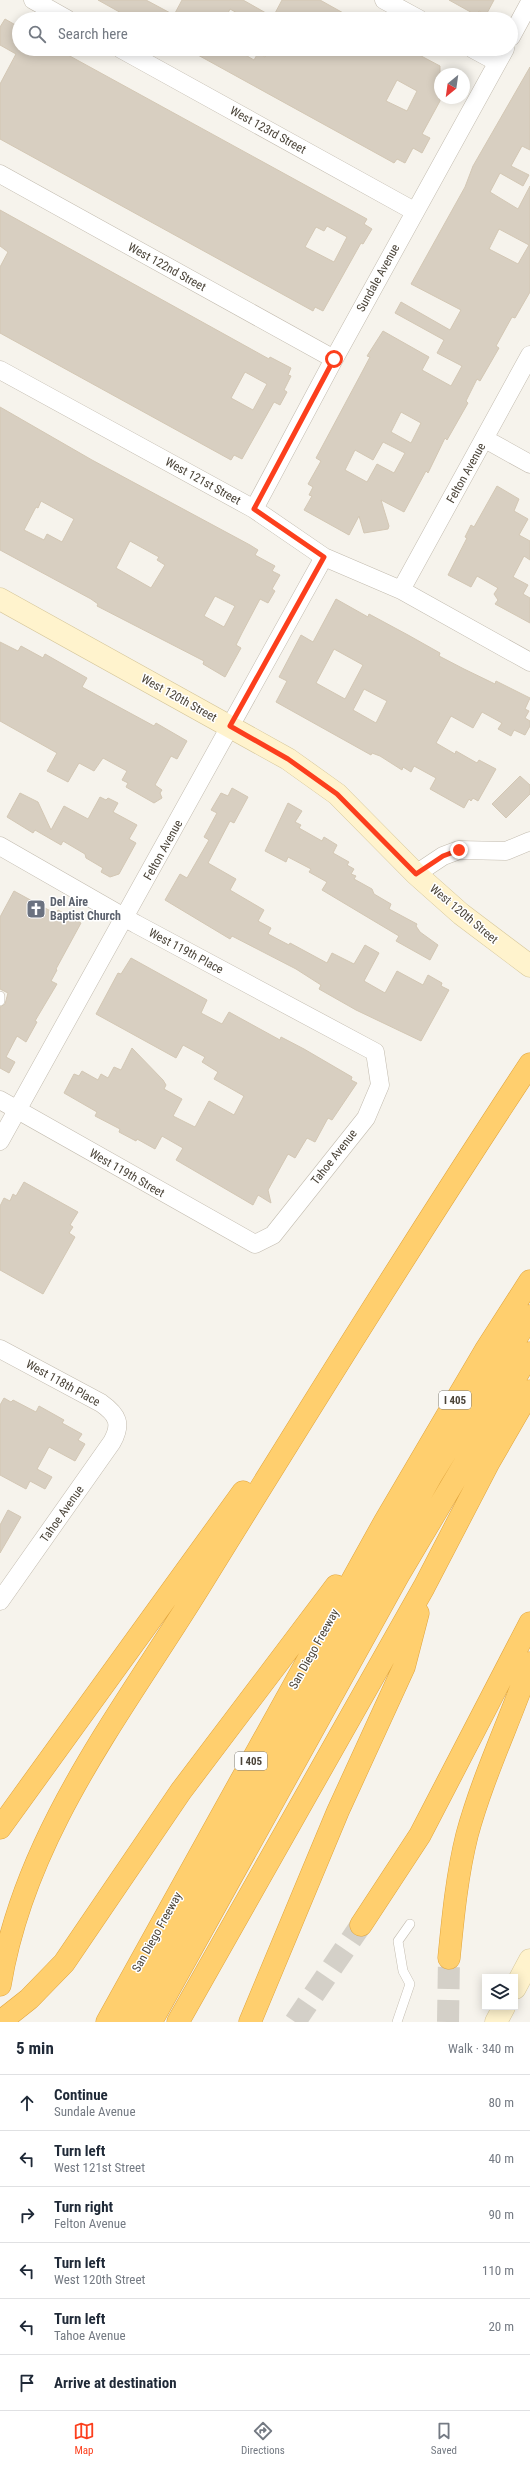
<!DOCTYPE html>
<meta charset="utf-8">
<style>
body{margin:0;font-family:"Roboto Condensed",sans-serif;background:#f2f2f3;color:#1f2937}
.controls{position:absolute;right:12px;bottom:12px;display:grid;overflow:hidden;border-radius:0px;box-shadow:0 2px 10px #0003}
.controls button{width:36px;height:36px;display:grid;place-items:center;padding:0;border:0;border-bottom:1px solid #e0e1e3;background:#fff;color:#1f2937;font:20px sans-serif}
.compass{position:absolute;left:434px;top:68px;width:36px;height:36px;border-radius:50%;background:#fff;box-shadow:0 2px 10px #0003;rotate:209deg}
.stop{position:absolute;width:12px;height:12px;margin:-9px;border:3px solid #fc3f1d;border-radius:50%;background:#fff}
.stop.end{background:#fc3f1d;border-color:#fff;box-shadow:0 1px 4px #0008}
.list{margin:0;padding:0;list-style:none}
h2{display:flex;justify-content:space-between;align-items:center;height:52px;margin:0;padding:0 16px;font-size:17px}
h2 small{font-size:13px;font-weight:400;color:#747a83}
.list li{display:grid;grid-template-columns:26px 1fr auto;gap:12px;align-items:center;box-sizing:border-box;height:56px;padding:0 16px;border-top:1px solid #e0e1e3}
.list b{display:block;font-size:15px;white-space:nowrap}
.list p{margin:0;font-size:13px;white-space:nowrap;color:#747a83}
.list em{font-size:13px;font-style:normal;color:#747a83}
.icon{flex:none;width:22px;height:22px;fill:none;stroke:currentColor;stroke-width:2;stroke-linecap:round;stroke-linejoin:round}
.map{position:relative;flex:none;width:530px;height:2022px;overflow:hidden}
.search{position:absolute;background:#fff;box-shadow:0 2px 10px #0003;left:12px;right:12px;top:12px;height:44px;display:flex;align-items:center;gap:10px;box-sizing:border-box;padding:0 14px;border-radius:22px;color:#747a83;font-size:15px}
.sheet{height:388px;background:#fff}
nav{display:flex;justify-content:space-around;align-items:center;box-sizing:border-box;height:56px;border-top:1px solid #e0e1e3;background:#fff;font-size:11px;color:#747a83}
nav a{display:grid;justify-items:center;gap:2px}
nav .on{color:#fc3f1d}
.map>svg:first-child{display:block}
.building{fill:#d8cfc1;stroke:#d3c7b4;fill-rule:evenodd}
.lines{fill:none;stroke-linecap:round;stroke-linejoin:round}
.highway-tunnel{stroke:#d4d0c8;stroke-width:22;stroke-dasharray:22 11;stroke-linecap:butt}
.lane-casing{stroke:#c2bbae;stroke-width:10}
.street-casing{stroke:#c2bbae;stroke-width:19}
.secondary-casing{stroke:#d6c79b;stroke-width:23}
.highway-casing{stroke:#e0a43c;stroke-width:23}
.lane{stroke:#fff;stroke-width:9}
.street{stroke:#fff;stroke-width:18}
.secondary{stroke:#fff3cd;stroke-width:22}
.highway{stroke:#ffcf6e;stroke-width:22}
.route{stroke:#fc3f1d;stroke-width:5}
.labels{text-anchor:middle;stroke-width:3;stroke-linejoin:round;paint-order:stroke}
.shield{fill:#fff;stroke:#817c74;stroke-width:1}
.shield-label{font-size:11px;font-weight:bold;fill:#4b4439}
.street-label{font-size:12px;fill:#4b4439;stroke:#fff}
.worship-label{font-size:12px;font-weight:bold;fill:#5b616d;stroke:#fff;text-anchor:start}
</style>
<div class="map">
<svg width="530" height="2022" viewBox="0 0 530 2022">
<rect width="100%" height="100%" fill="#f6f3ec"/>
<!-- building -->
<path class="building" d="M98 0H146L174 15 182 0H243L273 17 282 0H320L354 19H248L230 9 225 19H132Z
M449 0H494L486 15 479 11 476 15Z
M5 19 19 27V50L57 49 367 219 364 224 372 229 363 244 361 243 323 311 315 307 313 311 0 139V84L16 54 0 45V27ZM327 226 347 237 334 262 305 247 316 227 324 231Z
M187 49H235L254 60 258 53 265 57 270 49H408L440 66V101L422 134 430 138 422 153 413 148 405 163 397 159 394 163ZM397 80 417 91 407 111 386 101Z
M530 67V150L522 146 511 166 529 175 523 186 500 173 490 192 518 209 530 186V292L515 318 512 317 496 346 499 348 480 381 477 379 466 401 468 403 447 440 445 438 428 473 426 471 404 512 381 500 389 526 388 529 364 533 359 516 349 535 304 510 312 496 309 495 313 487 308 484 321 461 316 458 361 374 370 357 367 356 383 331 429 357 422 370 451 386 462 366 437 353 444 340 395 313 401 302 450 330 461 310 411 284 465 187 473 166ZM499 229 529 245 518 264 489 249ZM401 412 421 423 411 443 391 432ZM383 442 405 453 394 473 377 464 367 482 345 470 355 450 373 460Z
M0 210 269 359 270 357 291 368 288 375 291 376 284 390 287 392 280 405 274 402 242 459 234 455 231 460 0 333V267L8 252 0 246ZM245 372 267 384 253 410 231 398Z
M0 407 92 460 250 545 258 550 255 555 275 566 272 571 280 575 272 589 275 591 268 603 260 599 242 633 236 645 241 648 225 677 203 664 204 661 97 606 98 604 91 599 0 550ZM41 501 74 519 62 542 47 534 44 540 24 530 36 507 38 508ZM130 541 159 557 157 560 165 565 151 588 116 568ZM215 596 235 606 224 627 204 616Z
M497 486 519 499 514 511 528 519 519 535 530 541V560L524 556 513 577 528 585 523 594 530 598V623L495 604 498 600 494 594 498 588 477 576 471 587 448 575 467 538 465 537 471 525 474 527Z
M336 599 368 617 369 614 408 635 440 653 439 656 464 669 495 684 496 681 530 698 525 709 529 711 525 718 530 721V726L525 735 514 730 511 736 498 729 502 723 482 712 473 728 451 716 436 743 455 754 456 751 477 763 479 760 496 769 478 801 473 798 471 801 469 799 464 808 430 789 436 778 414 766 411 772 403 767 402 770 380 756 372 753 371 755 276 702 287 681 279 677 301 635 313 642ZM334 649 363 665 345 699 316 683ZM364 689 387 701 376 723 353 710Z
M0 642 18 651 21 646 43 658 45 654 87 678 82 687 154 726 156 723 187 741 177 759 171 756 155 785 162 790 160 793 162 798 154 803 126 787 128 783 122 780 127 771 103 758 94 771 79 763 68 782 47 771 57 753 0 721Z
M520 776 530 785V794L506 818 492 804Z
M232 788 248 797 234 823 230 821 208 863 236 879 230 890 264 910 258 921 271 928 268 934 289 945 290 943 327 963 332 953 354 964 365 945 379 953 364 981 385 993 397 971 423 985 428 975 442 983 441 986 449 990 421 1041 356 1010 319 989 321 985 296 969 232 936 230 939 165 900 180 874 187 878 209 840 204 837 217 813 211 810 221 793 228 796Z
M20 793 38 802 51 830 64 806 88 819 100 797 106 800 108 798 118 803 113 812 137 825 129 839 136 843 119 874 110 877 101 872 103 868 86 858 85 854 63 841 61 845 35 830 33 833 7 817Z
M288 803 302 811 295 822 301 825 299 828 322 841 324 837 337 845 333 853 349 862 347 865 354 869 351 874 356 876 354 879 372 889 374 894 391 904 389 909 417 924 416 926 420 932 438 945 430 960 396 941 399 936 322 890 327 882 309 872 311 869 288 857 286 862 265 851Z
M14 891 56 914 58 910 81 923 56 969 57 970 51 981 57 984 35 1021 37 1022 26 1042 17 1036 6 1057 15 1062 9 1073 0 1068V1007L5 1004 8 993 0 989V917Z
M131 958 207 1000 201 1013 222 1024 229 1012 280 1040 281 1037 304 1049 352 1077 351 1080 357 1083 332 1120 328 1118 315 1142 307 1138 295 1158 288 1154 268 1190 271 1203 258 1195 253 1205 176 1160 183 1148 162 1136 155 1149 137 1139 136 1141 119 1132 120 1129 95 1116 97 1112 64 1093 74 1074 79 1076 82 1071 98 1080 101 1074 108 1078 114 1067 121 1070 132 1048 163 1080 166 1085 164 1089 182 1099 173 1116 195 1127 209 1101 234 1115 244 1096 214 1079 218 1072 202 1062 205 1057 183 1045 176 1058 96 1014 118 973 121 974Z
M24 1182 78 1212 70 1225 73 1227 69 1233 75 1237 43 1294 0 1270V1206L4 1198 10 1201 13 1194 16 1196Z
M4 1398 11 1402 13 1400 36 1412 39 1406 64 1420 62 1423 82 1434 78 1440 85 1444 75 1461 49 1447 37 1469 52 1477 45 1489 30 1481 26 1489 0 1475V1405Z
M8 1510 21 1517 0 1553V1525Z"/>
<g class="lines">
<!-- highway-tunnel -->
<path class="highway-tunnel" d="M295 2022 361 1925
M448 2022 449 1958"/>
<!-- lane casing -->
<g class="lane-casing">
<path id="lane" d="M0 996V1001
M397 2022 410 1984 403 1971 398 1941 410 1924"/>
</g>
<!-- street casing -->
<g class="street-casing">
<path id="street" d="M33 0 67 19
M384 0 419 19
M511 37 530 2
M121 49 414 211
M473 49 497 62
M0 174 334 359
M0 370 254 509 324 557 401 590 530 662
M485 439 530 464
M254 509 334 359 505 49
M401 590 530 355
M0 846 136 924 375 1052 380 1085 366 1118 273 1235 255 1244 0 1100
M416 874 443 856 459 850 506 851 530 841
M0 1141 324 557
M0 1349 101 1403C118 1415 122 1424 112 1442L0 1601"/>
</g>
<!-- secondary casing -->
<g class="secondary-casing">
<path id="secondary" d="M0 599 288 759 337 794 416 874 461 914 530 966
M515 1988 530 1960
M496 2022 504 2007"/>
</g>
<!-- highway casing -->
<g class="highway-casing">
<path id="highway" d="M0 1828 243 1492
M361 1925 420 1835 530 1623
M449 1958C453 1917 457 1875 467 1835 483 1776 510 1721 530 1663
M0 1985C25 1832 124 1710 203 1581 310 1408 418 1234 530 1064
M0 2022 29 1999 64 1963 181 1791 336 1586
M107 2022 385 1521 485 1351 530 1281
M129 2022 431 1476 530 1316
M151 2022 398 1576 530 1353
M178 2022 424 1587 489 1462 530 1391
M250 2022 338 1811 404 1667 418 1613"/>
</g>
<!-- lane -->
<use href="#lane" class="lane"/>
<!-- street -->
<use href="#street" class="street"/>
<!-- secondary -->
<use href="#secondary" class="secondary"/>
<!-- highway -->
<use href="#highway" class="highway"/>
</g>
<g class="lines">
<!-- route -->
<path class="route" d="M334 359 254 509 324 557 230 726 288 759 337 794 416 874 443 856 459 850"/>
</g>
<!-- icons -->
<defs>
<g id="church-square" transform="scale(1)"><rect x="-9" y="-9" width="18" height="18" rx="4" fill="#6b7280" stroke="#fff"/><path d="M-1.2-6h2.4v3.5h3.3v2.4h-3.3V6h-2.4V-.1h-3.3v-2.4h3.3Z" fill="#fff"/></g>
</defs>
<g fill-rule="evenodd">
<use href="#church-square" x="36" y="909"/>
</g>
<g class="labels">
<!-- shield labels -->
<g class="shield">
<rect x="439" y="1391" width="32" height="18" rx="3"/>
<rect x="235" y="1752" width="32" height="18" rx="3"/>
</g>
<g class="shield-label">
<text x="455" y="1404">I 405</text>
<text x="251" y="1765">I 405</text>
</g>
<!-- street labels -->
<g class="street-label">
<text transform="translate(268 130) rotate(29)" y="4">West 123rd Street</text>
<text transform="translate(167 267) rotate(29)" y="4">West 122nd Street</text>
<text transform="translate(378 278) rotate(-61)" y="4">Sundale Avenue</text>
<text transform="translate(466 473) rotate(-61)" y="4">Felton Avenue</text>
<text transform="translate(203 481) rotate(29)" y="4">West 121st Street</text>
<text transform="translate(179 698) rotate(29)" y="4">West 120th Street</text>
<text transform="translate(163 850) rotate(-61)" y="4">Felton Avenue</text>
<text transform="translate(464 914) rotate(40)" y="4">West 120th Street</text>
<text transform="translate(186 951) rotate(28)" y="4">West 119th Place</text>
<text transform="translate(334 1157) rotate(-52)" y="4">Tahoe Avenue</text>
<text transform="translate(127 1173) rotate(30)" y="4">West 119th Street</text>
<text transform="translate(63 1383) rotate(29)" y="4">West 118th Place</text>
<text transform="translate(62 1514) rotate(-55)" y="4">Tahoe Avenue</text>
<text transform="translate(314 1649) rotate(-61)" y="4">San Diego Freeway</text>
<text transform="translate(157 1932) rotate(-61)" y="4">San Diego Freeway</text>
</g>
<!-- worship labels -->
<g class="worship-label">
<text x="50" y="906">Del Aire<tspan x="50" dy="14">Baptist Church</tspan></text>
</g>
</g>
</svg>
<div class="controls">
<button><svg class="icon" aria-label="layers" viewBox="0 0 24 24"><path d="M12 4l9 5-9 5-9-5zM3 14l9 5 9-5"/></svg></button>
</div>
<svg class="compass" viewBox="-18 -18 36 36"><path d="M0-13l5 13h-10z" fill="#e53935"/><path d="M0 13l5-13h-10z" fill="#747a83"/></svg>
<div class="stop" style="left:334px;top:359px"></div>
<div class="stop end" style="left:459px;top:850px"></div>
<div class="search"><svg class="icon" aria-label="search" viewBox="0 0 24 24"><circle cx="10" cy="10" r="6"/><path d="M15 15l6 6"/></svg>Search here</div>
</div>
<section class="sheet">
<h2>5 min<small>Walk · 340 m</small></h2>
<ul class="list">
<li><svg class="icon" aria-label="ahead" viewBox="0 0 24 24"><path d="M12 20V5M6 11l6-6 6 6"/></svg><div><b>Continue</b><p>Sundale Avenue</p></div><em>80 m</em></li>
<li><svg class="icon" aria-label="left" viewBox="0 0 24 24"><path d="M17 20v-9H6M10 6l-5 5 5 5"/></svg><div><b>Turn left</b><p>West 121st Street</p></div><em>40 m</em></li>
<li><svg class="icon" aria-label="right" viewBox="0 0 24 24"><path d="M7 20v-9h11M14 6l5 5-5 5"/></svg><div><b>Turn right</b><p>Felton Avenue</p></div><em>90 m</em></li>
<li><svg class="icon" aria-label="left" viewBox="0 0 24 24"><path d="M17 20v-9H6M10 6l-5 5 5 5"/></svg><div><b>Turn left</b><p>West 120th Street</p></div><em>110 m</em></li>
<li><svg class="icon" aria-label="left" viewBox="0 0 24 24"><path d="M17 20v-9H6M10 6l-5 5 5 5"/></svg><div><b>Turn left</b><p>Tahoe Avenue</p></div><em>20 m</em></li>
<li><svg class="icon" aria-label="arrive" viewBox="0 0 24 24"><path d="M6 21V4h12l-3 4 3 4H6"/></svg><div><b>Arrive at destination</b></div></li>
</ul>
</section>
<nav>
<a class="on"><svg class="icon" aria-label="map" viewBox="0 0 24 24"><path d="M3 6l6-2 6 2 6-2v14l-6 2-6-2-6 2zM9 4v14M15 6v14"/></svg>Map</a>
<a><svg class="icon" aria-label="directions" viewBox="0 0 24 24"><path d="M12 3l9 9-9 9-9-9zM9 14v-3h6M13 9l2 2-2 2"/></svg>Directions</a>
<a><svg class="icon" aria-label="saved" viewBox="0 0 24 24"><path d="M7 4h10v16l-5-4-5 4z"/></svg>Saved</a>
</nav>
